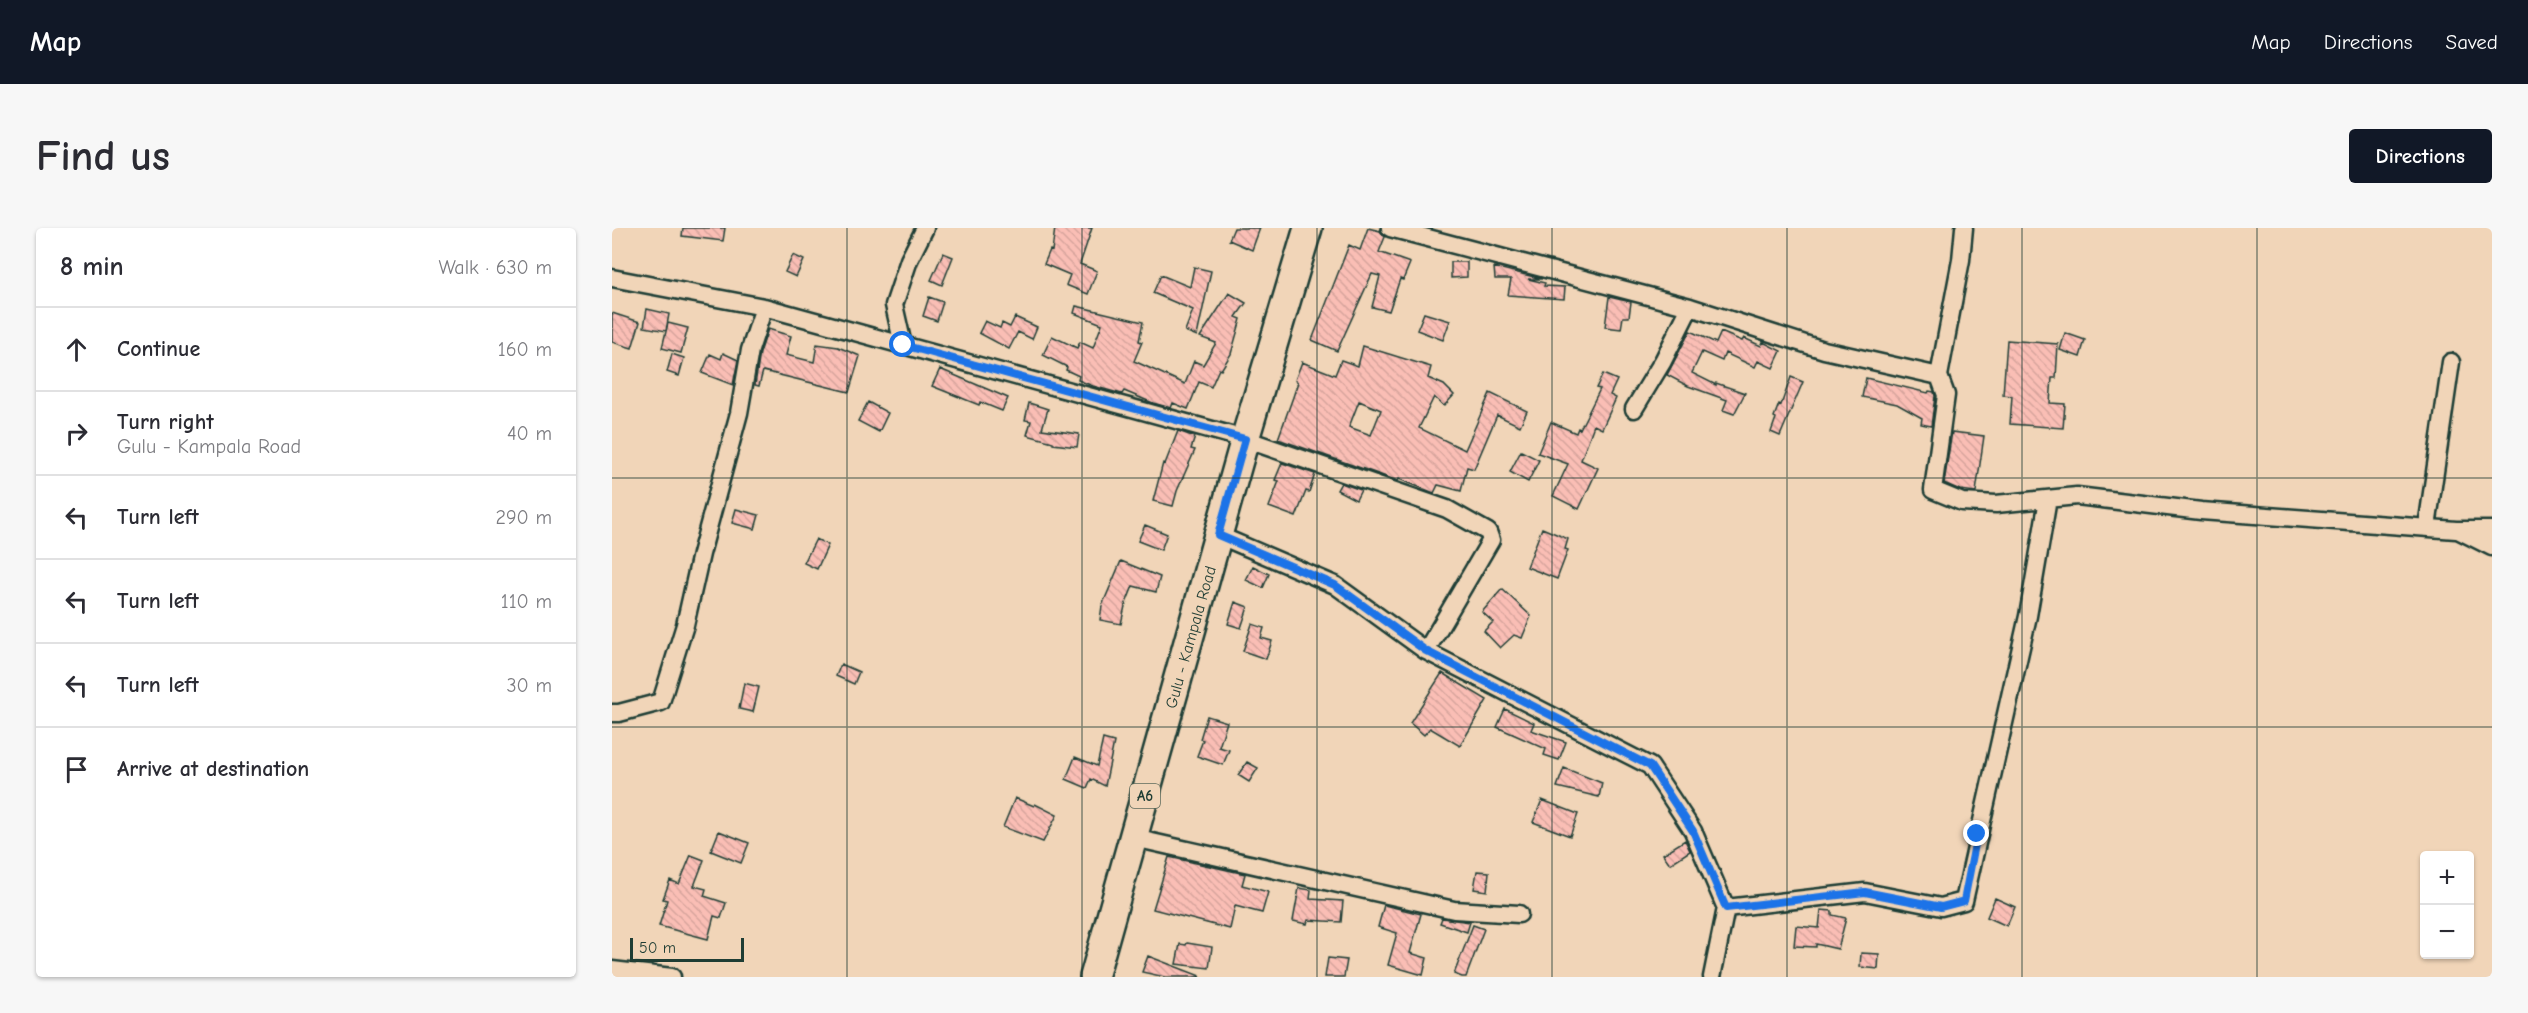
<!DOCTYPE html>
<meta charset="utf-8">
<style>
body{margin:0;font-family:"Comic Neue",sans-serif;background:#f7f7f7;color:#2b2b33}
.controls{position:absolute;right:18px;bottom:18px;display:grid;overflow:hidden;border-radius:6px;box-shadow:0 2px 4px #0004}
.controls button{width:54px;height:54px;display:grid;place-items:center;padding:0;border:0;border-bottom:2px solid #e1e1e2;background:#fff;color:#2b2b33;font:30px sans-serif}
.scale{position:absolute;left:18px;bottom:15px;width:114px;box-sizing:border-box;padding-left:6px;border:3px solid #1f3d34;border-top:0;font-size:16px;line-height:21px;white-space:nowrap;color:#1f3d34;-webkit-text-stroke:4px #f1d5b8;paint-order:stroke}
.stop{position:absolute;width:18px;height:18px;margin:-14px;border:4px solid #1a73e8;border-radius:50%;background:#fff}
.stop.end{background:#1a73e8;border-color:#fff;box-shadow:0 2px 6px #0008}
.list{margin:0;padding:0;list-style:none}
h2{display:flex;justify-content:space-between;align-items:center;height:78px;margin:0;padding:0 24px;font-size:26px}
h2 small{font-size:20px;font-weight:400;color:#7c7c81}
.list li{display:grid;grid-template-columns:39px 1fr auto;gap:18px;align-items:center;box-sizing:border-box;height:84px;padding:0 24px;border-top:2px solid #e1e1e2}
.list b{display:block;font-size:22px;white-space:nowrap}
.list p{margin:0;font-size:20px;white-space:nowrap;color:#7c7c81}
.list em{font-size:20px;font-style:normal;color:#7c7c81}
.icon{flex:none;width:33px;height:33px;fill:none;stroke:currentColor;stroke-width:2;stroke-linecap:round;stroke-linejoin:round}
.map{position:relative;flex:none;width:1880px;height:749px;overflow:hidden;border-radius:6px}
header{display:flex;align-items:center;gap:36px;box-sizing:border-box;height:84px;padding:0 30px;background:#111827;color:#fff}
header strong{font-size:28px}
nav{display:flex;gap:33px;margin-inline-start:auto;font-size:21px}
.intro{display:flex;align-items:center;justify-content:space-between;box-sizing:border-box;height:144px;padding:0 36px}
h1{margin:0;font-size:42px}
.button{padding:15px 27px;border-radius:6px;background:#111827;color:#fff;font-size:21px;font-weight:700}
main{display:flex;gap:36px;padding:0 36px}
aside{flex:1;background:#fff;border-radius:6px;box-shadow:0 2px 4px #0004}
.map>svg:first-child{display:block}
.building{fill:url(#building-back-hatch);stroke:#1f3d34;stroke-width:1.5;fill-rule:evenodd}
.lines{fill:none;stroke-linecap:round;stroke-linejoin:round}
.street-casing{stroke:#1f3d34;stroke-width:21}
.primary-casing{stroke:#1f3d34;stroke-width:32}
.street{stroke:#f1d5b8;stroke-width:16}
.primary{stroke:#f1d5b8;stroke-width:27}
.route{stroke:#1a73e8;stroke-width:8}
.grid{fill:none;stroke:#1f3d34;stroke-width:1.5;stroke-opacity:0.55}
.labels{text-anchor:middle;stroke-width:4.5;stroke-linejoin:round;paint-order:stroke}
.shield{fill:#f1d5b8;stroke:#5e6b5c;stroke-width:1.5}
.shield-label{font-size:15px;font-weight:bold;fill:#1f3d34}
.street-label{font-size:16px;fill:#1f3d34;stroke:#f1d5b8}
</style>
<header>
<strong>Map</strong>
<nav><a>Map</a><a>Directions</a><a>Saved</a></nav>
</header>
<div class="intro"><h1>Find us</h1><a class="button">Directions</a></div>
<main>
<aside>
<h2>8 min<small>Walk · 630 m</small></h2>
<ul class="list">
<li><svg class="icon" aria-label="ahead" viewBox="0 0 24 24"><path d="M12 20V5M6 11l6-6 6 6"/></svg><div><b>Continue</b></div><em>160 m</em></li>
<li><svg class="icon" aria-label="right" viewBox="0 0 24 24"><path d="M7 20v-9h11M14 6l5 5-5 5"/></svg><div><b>Turn right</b><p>Gulu - Kampala Road</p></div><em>40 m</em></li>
<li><svg class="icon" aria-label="left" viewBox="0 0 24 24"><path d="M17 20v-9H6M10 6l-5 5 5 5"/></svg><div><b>Turn left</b></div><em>290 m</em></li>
<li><svg class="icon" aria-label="left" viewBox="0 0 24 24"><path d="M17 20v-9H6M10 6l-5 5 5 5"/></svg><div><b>Turn left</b></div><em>110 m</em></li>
<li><svg class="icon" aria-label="left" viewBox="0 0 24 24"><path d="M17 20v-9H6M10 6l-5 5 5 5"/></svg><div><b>Turn left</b></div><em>30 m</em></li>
<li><svg class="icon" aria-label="arrive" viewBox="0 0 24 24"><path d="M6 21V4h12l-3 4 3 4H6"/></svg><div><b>Arrive at destination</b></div></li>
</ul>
</aside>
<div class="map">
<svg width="1880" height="749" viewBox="0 0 1880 749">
<defs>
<pattern id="building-back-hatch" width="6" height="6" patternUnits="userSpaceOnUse" patternTransform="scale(1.5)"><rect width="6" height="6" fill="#fabeb5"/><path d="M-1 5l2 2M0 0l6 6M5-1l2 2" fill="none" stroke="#d6a49c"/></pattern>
</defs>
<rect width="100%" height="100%" fill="#f1d5b8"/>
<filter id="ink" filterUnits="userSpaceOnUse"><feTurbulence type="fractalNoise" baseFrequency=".0167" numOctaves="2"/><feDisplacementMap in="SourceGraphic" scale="12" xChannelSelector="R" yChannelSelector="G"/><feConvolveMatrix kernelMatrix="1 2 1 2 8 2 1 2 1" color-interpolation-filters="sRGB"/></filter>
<g filter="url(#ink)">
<!-- building -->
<path class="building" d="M71 0H113L111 13 70 8Z
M443 0H480L468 36 485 43 476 66 454 57 458 47 432 36 438 22 440 23Z
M622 0H648L640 22 617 12Z
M756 0 768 3 773 9 767 24 798 35 791 52 788 51 777 83 760 79 768 48 760 46 725 123 700 112 737 17 748 22Z
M331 25 341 29 330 57 319 52Z
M181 27 192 32 184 49 173 44Z
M839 34H855V49L839 50Z
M582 39 599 43 585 108 573 103 581 82 541 65 549 47 578 59Z
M882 39 930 51H916L933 55 932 58 953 59 952 71 896 67 899 51H883Z
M617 65 634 75 624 89 629 91 619 126 609 142 607 141 599 159 587 154 576 181 561 175 559 180 541 175 512 163 510 166 481 158 466 152 467 148 454 142 455 139 431 127 440 108 465 120 468 114 481 120 490 96 462 85 464 78 531 94 527 113 530 114 522 133 573 156 582 133 591 137 604 115 588 109Z
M317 69 331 74 325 93 311 88Z
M997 69 1019 74 1017 89H1011L1009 101 993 99Z
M35 81 57 86 54 103 32 99Z
M0 85 28 94 20 120 0 114Z
M812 85 838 93 831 112 805 102Z
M403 89 425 99 420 111 406 104 397 121 367 105 373 93 388 100 390 95 398 99Z
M56 95 76 100 69 125 50 120Z
M156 101 179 108 174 127 202 134 205 116 226 119 248 128 237 164 151 143 147 158 143 157 148 125Z
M1078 103 1104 115 1109 104 1130 113 1132 110 1149 118 1151 114 1169 123 1161 140 1146 133 1143 139 1113 125 1110 133 1090 124 1080 145 1104 157V155L1133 165 1122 186 1111 182 1115 172 1076 158 1055 147Z
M1453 105 1473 112 1468 129 1448 122Z
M1395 112 1446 116 1444 150H1440L1438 175 1453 176 1451 200 1398 196 1400 168 1391 167Z
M751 118 819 139 816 150 832 157 842 167 832 178 822 169 807 200 853 222 878 165 915 183 908 198 885 187 862 241 855 239 849 263 826 257 822 265 787 251 786 253 666 211 681 169 686 154 683 152 690 134 723 147 729 132 746 138ZM747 173 769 182 759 207 737 199Z
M111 125 126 132 121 157 90 145 98 126 109 131Z
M60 126 72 130 67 148 55 144Z
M328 141 396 170 390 183 368 174 367 177 320 158Z
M991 146 1005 152 998 167 1004 170 990 201 982 197 969 232 986 240 967 281 941 268 956 236 926 225 939 194 964 205 966 200 968 201 988 161 984 160Z
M1179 149 1191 154 1168 208 1159 204 1164 190 1162 189 1167 176 1169 177Z
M1254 150 1316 165 1317 163 1322 164 1323 168 1319 198 1309 196 1310 190 1285 176 1250 169Z
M256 174 276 185 267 204 246 193Z
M417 175 436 181 430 201 467 206 465 219 441 216V214L415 207 419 193 413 192Z
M566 203 583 209 579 221 583 222 565 263 561 278 541 273 551 235 553 236Z
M1340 204 1372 208 1364 264 1348 262 1332 255Z
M909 223 927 232 916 254 898 244Z
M670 235 703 246 697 264 694 263 684 289 657 279 667 253 663 252Z
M729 255 749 262 744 272 725 262Z
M124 281 147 287 143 301 120 295Z
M533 297 555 306 549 322 526 313Z
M930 300 956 311 953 321 956 322 945 351 915 339Z
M204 311 216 317 205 341 192 335Z
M509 333 548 349 544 364 521 358 513 378 509 396 488 392 490 378Z
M641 338 657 346 651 360 634 352Z
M890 361 919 388 910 410 902 407 888 420 872 403 881 394 870 384Z
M623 374 636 379 629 400 616 396Z
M640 396 652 400 649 410 660 413 654 431 631 423Z
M229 436 247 444 242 456 224 448Z
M830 445 875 472 848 518 818 500 812 507 798 495Z
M132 455 147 459 141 484 127 481Z
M893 481 922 495 919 502 954 514 947 532 932 527 934 521 885 499Z
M595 488 615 494 607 519 617 522 611 537 585 528 591 512 588 511Z
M491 511 502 514 493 558 479 551 475 560 454 551 463 529 485 538Z
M635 534 646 540 637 554 626 547Z
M952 540 990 555 987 569 945 559Z
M403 570 422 578 423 576 445 587 431 614 391 599Z
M930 572 966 586 958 608 921 594Z
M107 603 137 615 129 635 99 623Z
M1073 612 1078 623 1058 636 1051 626Z
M79 627 92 632 82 658 94 661 92 668 114 675 109 690 102 688 96 711 47 698 55 672 51 671 58 652 67 656Z
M557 629 633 646 630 657 656 664 650 685 623 678 618 701 541 681Z
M865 643 877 644 875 663 862 661Z
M687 660 699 662 698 671 731 673 729 694 696 692 695 696 681 693Z
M1383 670 1403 679 1395 698 1375 689Z
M772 677 809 686 798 725 815 730 811 747 776 737 785 705 766 699Z
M1209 682 1220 683V687L1234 690 1226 721 1204 716V719L1182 718 1184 698 1207 700Z
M830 690 858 694 855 704 828 695Z
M861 697 872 701 854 749H850L842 746Z
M575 715 600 719 597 740 564 736 568 716 574 717Z
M1249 725 1267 726 1266 741 1248 739Z
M536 728 588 748V749H553L530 744Z
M716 730 735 732 732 749H713Z"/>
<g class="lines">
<!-- street casing -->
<g class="street-casing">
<path id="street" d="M778 0 1078 79 1212 122 1327 148
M1352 0 1349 32 1327 148 1334 167 1321 262 1350 274 1384 276 1465 268 1589 283 1844 302H1880
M0 50 152 79 633 211 835 281 876 304 879 312 814 423
M291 117 282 77 297 32 313 0
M1022 181 1051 133 1078 79
M1815 299 1839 134
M1848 303 1880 319
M606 307 723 357 814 423 1038 538 1081 603 1114 680 1100 749
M0 485H7L49 474 73 397 89 326 127 185 138 122 152 79
M522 610 842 682 907 686
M1114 680 1253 664 1329 679 1352 673 1416 388 1436 271
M0 742 60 749"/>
</g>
<!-- primary casing -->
<g class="primary-casing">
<path id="primary" d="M482 749 633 211 696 0"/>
</g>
<!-- street -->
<use href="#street" class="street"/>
<!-- primary -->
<use href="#primary" class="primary"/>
</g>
</g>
<g class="lines" filter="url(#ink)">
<!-- route -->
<path class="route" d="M291 117 633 211 606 307 723 357 814 423 1038 538 1081 603 1114 680 1253 664 1329 679 1352 673 1365 606"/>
</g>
<!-- grid -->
<path class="grid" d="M235 0V749M470 0V749M705 0V749M940 0V749M1175 0V749M1410 0V749M1645 0V749M0 250H1880M0 499H1880"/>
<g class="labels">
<!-- shield labels -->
<rect class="shield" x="518" y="556" width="30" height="24" rx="4.5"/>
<g class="shield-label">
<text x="533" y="573">A6</text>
</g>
<!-- street labels -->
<g class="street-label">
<text transform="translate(578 409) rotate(-74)" y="6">Gulu - Kampala Road</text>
</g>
</g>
</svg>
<div class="controls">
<button>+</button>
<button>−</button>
</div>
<div class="scale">50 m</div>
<div class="stop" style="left:291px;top:117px"></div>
<div class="stop end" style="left:1365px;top:606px"></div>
</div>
</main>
